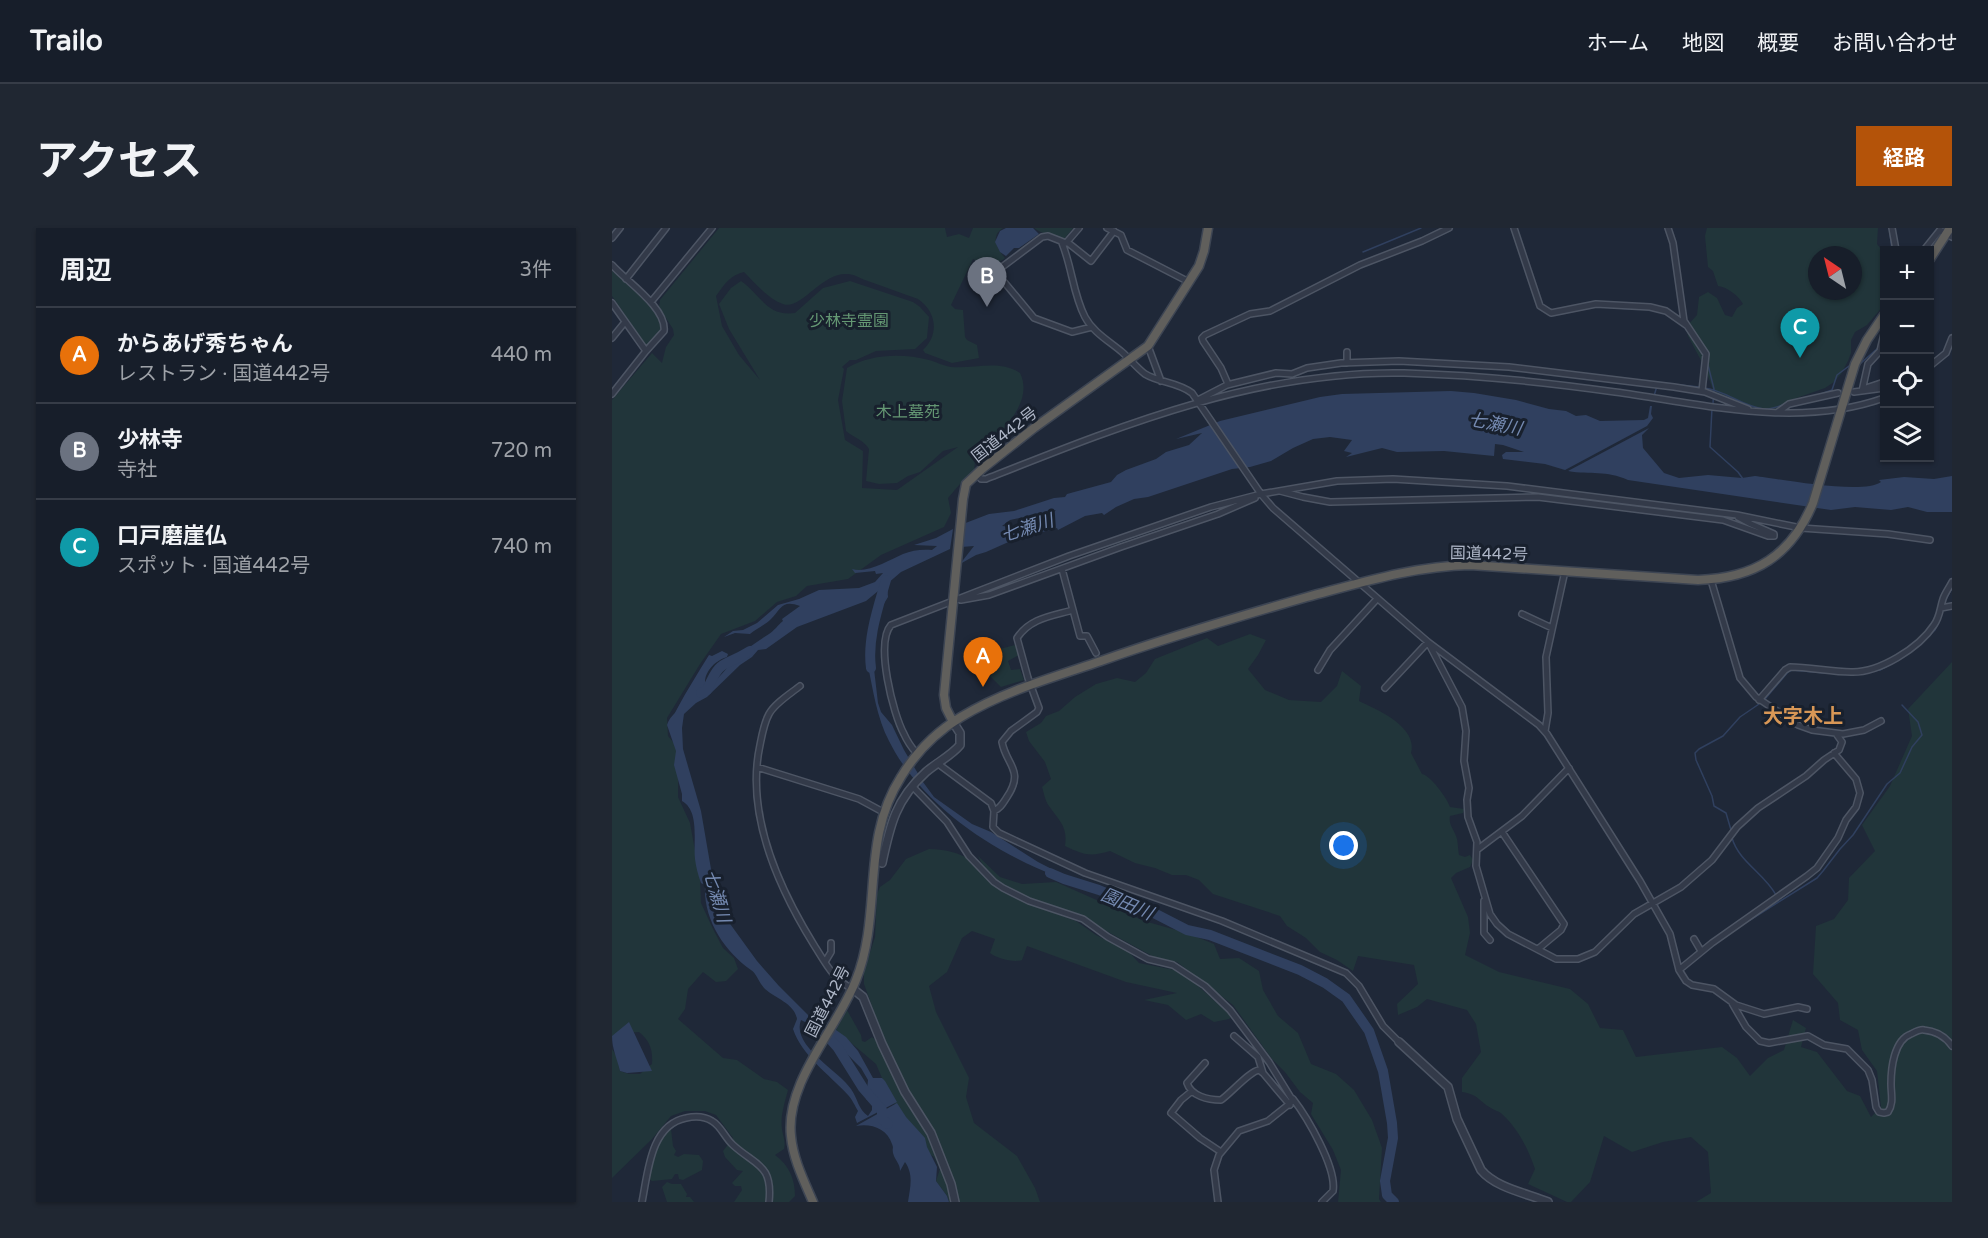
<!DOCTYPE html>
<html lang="ja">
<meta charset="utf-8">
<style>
body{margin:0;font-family:"Varela Round","Noto Sans JP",sans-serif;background:#202732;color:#f1f3f6}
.controls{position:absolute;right:18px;top:18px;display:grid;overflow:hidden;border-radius:0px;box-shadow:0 2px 4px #0004}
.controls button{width:54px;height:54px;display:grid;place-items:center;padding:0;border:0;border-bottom:2px solid #363c47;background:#171e2a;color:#f1f3f6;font:30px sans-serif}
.compass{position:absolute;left:1196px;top:18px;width:54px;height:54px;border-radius:50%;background:#171e2a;box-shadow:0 2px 4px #0004;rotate:325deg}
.you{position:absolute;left:732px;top:618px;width:21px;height:21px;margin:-15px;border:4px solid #fff;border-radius:50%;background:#1a73e8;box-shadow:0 0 0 9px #1a73e833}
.badge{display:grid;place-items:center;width:39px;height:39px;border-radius:50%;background:#b45309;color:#fff;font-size:20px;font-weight:700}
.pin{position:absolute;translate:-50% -50px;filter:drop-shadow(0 2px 3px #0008)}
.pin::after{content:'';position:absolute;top:32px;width:21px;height:18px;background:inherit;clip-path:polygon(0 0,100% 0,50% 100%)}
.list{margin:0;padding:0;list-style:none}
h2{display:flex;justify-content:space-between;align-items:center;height:78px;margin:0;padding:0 24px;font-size:26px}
h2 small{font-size:20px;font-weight:400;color:#9ea2a8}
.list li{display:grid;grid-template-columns:39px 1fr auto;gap:18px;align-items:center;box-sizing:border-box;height:96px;padding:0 24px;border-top:2px solid #363c47}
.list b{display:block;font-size:22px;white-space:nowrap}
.list p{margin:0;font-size:20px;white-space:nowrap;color:#9ea2a8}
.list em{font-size:20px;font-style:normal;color:#9ea2a8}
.icon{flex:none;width:33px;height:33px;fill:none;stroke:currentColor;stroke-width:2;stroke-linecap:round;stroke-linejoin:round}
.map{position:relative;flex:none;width:1340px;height:974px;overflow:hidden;border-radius:0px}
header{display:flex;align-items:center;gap:36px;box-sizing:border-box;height:84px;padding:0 30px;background:#171e2a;border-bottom:2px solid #363c47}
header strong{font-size:28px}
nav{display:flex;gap:33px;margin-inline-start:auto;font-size:21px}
.intro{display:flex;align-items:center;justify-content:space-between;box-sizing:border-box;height:144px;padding:0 36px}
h1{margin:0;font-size:42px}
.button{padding:15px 27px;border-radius:0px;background:#b45309;color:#fff;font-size:21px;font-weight:700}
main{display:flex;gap:36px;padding:0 36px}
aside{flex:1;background:#171e2a;border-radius:0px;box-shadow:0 2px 4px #0004}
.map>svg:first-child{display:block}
.green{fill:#21353a;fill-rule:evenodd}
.water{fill:#30405f;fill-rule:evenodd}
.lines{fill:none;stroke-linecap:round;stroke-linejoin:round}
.stream{stroke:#30405f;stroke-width:1.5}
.river{stroke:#30405f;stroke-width:10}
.minor-casing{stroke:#4d5564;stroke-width:8}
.tertiary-casing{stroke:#4d5564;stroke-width:10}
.trunk-casing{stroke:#3d4553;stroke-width:11}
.minor{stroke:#333a49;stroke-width:5}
.tertiary{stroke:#333a49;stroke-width:7}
.trunk{stroke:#605f5c;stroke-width:8}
.labels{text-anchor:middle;stroke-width:6;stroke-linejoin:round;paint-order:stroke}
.park-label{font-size:16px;fill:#649773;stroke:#18202d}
.street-label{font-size:16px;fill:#adb5c6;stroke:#18202d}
.water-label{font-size:18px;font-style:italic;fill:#7489b0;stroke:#18202d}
.quarter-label{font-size:20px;font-weight:bold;fill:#d89756;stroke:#18202d}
</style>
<header>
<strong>Trailo</strong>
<nav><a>ホーム</a><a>地図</a><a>概要</a><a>お問い合わせ</a></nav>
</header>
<div class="intro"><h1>アクセス</h1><a class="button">経路</a></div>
<main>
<aside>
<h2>周辺<small>3件</small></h2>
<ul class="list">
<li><span class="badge" style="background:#e8710a">A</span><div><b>からあげ秀ちゃん</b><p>レストラン · 国道442号</p></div><em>440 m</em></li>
<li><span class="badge" style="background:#6b7280">B</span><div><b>少林寺</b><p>寺社</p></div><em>720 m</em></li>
<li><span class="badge" style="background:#0f9aa8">C</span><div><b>口戸磨崖仏</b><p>スポット · 国道442号</p></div><em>740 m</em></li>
</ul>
</aside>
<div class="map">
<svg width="1340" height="974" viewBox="0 0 1340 974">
<rect width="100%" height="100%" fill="#1f2838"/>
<!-- green -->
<path class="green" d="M107 0H333L335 9 347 6 357 10 361 0H391C378 8 385 21 393 30 380 40 375 37 361 31L339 77 343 81 351 82 353 109 355 112 365 117 367 130 340 135 313 125 311 122C328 106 324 83 306 71 288 65 271 58 253 52 248 50 241 46 236 46 209 44 189 83 171 76 156 71 143 55 132 44 118 47 112 57 104 68L110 98 127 127 148 152 117 101 107 76 119 60 129 53C149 67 155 89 183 85L211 60 238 53 301 74 308 79 317 89 315 110 303 121 264 123 244 132H238L230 139 232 141 226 172 233 212 251 223 250 260 285 262 346 219 331 223 308 244 296 248 285 255 267 256 254 253 257 221C253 213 241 209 234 203L230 173 235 140C259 126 290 125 317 132 324 134 332 138 339 139 362 141 388 131 408 145 424 177 381 211 363 232L362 246 353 250 336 270 339 285 332 299 269 327 236 351 195 358 184 368 165 374 143 393 109 406 88 436 55 490 56 508 66 520V569L78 595 88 650 89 675 101 701 111 720 122 730 126 741 114 753 104 754 91 744 76 761 73 781 66 791 111 830 125 832 152 851 165 854 176 862C173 874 168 888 170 901 171 909 174 913 172 921L163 927C177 937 183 951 183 968L177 974H122L130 962 129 958H123L120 955 131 943 125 942 113 929 111 923 121 910 104 887 93 883H73L59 888 40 911 0 950V821L5 829 8 843 17 846H28L40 836C41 822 38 813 27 804L6 806 0 809V172L40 125 50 135 54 119 62 107 61 101 47 79 48 72Z
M422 0H461L453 10 448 11C439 7 430 6 422 0Z
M1095 0H1266L1265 16 1272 25V77L1255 97 1243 104 1239 112V125L1236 133 1229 146 1222 154 1213 160 1176 173 1159 184 1141 182 1134 176 1108 167 1101 162 1093 140 1076 108 1074 99 1085 87 1087 69 1096 64 1105 70 1113 87 1120 89 1125 80 1131 76C1127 68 1115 59 1106 58L1101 43 1096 39 1093 8ZM1205 27H1241V63H1205Z
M0 43 32 70 50 96 49 101 37 116H33L0 68Z
M638 406 654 412 646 427 636 441 653 462 677 472 709 474 725 458 730 443 749 458 747 473C766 482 806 499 799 525L810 546C819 548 835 570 838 579L852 581 851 585 838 588C836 597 843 602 845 611 846 616 846 622 847 627L853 629 858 627 861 632 858 639 844 645 839 650 856 689 858 705 853 727 887 744 958 761 976 776 988 800 1011 802 1024 829 1110 819 1125 830 1138 848 1156 830 1172 822 1181 792 1194 800 1189 819 1205 824 1235 863 1248 868 1259 889 1269 879 1265 843 1250 822 1246 802 1228 792 1226 775 1201 746 1204 698 1222 691 1236 672 1237 650 1263 623 1250 597 1278 558 1300 508 1296 481 1340 434V974H1084L1099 965 1096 924 1079 909 1051 914 1020 924 992 908 978 954 959 974H955L916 956 923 941C916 921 907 902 891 887 888 883 883 883 879 880 865 872 868 867 850 864V850L869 824 864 796 855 782 815 771 805 779 786 787 785 776 806 756 802 737 746 728 741 743 725 732 708 724 694 710 675 698 668 688 601 666 587 652 574 647H560L543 640 523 635 498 623C478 629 472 627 453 618 456 598 447 593 437 578 433 573 432 565 430 559L439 551 433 534 417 513 414 504 429 495 434 488 447 483 463 469 484 456 505 450 523 454 534 445 543 431 595 410 606 418Z
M403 417 406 418 407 427 396 433 399 442 408 441 412 452 389 459 376 446 375 433 380 423Z
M317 621C342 622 353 627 373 642L366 628 388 649 410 656 444 654 532 693 575 705 602 716 608 731 627 730 647 743 651 762 666 788 686 805 699 836 724 846 742 862 760 892 770 920 767 971 769 974H726L729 942 721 922 699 886 701 875 688 864 673 844 660 831 621 777 565 734 542 729 487 699 476 690 464 685 417 671 407 670 411 674 464 693 484 707 516 723 527 735 563 742 577 750 620 788 617 791 602 794 589 786 574 792 556 777 532 772 565 765 514 754 415 718 410 732C402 735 384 730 378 725L383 711 360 703 350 710 335 744 317 758 324 784 357 850 354 869 362 895 405 928 423 960 428 974H337L335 968 324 953 328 941 322 929 314 924 296 893 279 871 264 836 224 802 235 782 249 807 250 813 253 814 260 809 266 814 271 809 252 756V743L263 709 265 666 268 659 278 652 294 631Z
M57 900 59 901 61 918 64 923 62 927 66 929 72 926 87 927 91 933 90 942 71 952 67 951 66 946H63L60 951 40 953 37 951 36 948 48 909Z
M55 954 60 956H69L75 966 74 969H78L82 974H55L50 959Z"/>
<!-- water -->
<path class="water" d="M394 0H421L427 6 407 20H402L394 28 388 24 383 14 388 3Z
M839 163 862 165 904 172 937 181 954 183 964 188 974 187 988 193 1032 192 1036 190 1038 178H1040L1039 186 1041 190 1035 198 953 242 933 236 891 231 890 227 894 224H912L891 217 883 216 882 228 832 223 785 224 770 220 734 229 740 225 732 223 740 212 718 209 701 211 681 220 659 233 638 239 620 241 536 269 522 271 504 279 492 287 490 285 473 288 446 302 445 300 401 312 374 324 364 327 348 336 362 318 349 319 351 296 377 286 402 283 442 270 453 269 455 266 499 254 505 247 514 242 544 231 554 224 577 217 590 205 564 211 608 193 708 169 730 166ZM444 282C432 295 408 301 390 298L398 292Z
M1037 200 1030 207 1031 220 1052 245 1067 250 1096 247 1130 250 1143 248C1168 251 1251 267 1269 254L1267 252 1292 249 1322 251 1340 248V284H1315L1296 279 1279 282 1243 279 1219 282 1016 252C994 242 979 247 956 243Z
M341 301 338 321 289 344 275 356 276 369 267 384 262 402V441L266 475 269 484 280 497 292 522 311 554 322 569 360 596 379 604 426 634 467 655 487 662C408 642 314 587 277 513 265 490 261 462 256 438V428L261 421 259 395 272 368 271 359 254 373 185 399 154 421 146 422 140 429 128 437 95 469 84 475 72 486 70 500 71 521 89 583 99 641 116 693 145 733 167 758 198 789 224 802 234 809 246 823 261 850H270L273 853 285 874 245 895 243 889 246 883C243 878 240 871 236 867 217 846 190 828 181 801L185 791C183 776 163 770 153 761 147 755 145 746 139 742 112 723 91 691 93 657L89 655C86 647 84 639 83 631 81 614 88 583 70 573V566L62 537 64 523 55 497C58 488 62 488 65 481 75 462 86 445 97 427L100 428 110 423 116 426 115 429C104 432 93 443 93 454L99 456C110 448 116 437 126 428 136 420 146 413 157 406 162 403 166 397 171 393L170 391 188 378C170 371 169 381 159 391 153 397 144 401 138 406L123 405 112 409 121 403 131 402 145 395 166 377 187 371 207 362 247 360 263 354 271 345 264 346 263 343 243 345 240 341C255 346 277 332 291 326 300 322 311 321 320 322L325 318 302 317 324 310ZM189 792 205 800 215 813 231 822 249 840 256 852 254 871 260 876V882L256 888C246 881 246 871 239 861 226 842 179 818 189 792Z
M17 794 40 843 15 845 8 843C5 830 0 821 0 808Z
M285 875 294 889 313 910 315 919 325 939 324 953 335 968 337 974H296C298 959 302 947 293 934L288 943C288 935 283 933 281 925 280 919 282 921 280 916 275 900 258 895 244 898Z"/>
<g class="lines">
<!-- stream -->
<path class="stream" d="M1278 6 1280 22
M751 24 809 0
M927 80 936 86
M1003 80 1022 81
M1268 113 1272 101
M1095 133 1102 161 1101 175
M1249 135 1266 120
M1068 157 1087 159
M1092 160C1113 162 1131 179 1152 181 1164 182 1177 173 1189 171
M1042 168 1045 158
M1203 168 1220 162 1225 147 1237 138
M1100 180 1098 219 1126 244 1131 251
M1333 373 1340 360
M1304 420 1323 402 1330 386
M1260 443 1268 442 1288 431
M1233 446H1249
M1153 471 1176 444 1180 442 1213 445
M1119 602 1114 585 1102 578 1100 568 1084 532 1083 525 1087 521 1111 508 1128 489 1150 474
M1120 610C1127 634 1152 645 1164 667
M1138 692 1205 650 1211 643 1228 621 1241 607 1275 556 1288 545 1300 519 1310 507 1306 494 1290 477"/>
<!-- river -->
<path class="river" d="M259 440C255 411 266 380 274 352
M89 465 95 462C109 429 111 440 138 423
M438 645 452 651 487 662 538 683 575 702 598 707 688 742 713 755 734 770 757 803 771 843 780 895 781 910 773 953 775 967 782 974
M218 811 226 820 251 860 270 882V891L276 896"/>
<!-- minor casing -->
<g class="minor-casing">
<path id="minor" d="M495 0 509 7 515 22 577 54
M902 0 928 78 939 85 984 76 1038 79 1054 83 1074 97
M1056 0 1061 15 1072 93 1094 126 1090 163
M1280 0 1284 22
M0 10 8 0
M455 14 479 33 502 3
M450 15C460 39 461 66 473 89 481 104 497 113 510 124 518 131 525 140 533 146 548 155 566 154 580 165L649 266 661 280 816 414 927 497 935 506 1028 653 1058 706 1067 742 1074 753 1080 757 1102 761 1124 777 1152 786 1186 779 1195 781
M1312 22 1328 2 1340 9
M0 37C14 53 55 80 52 103L34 123
M379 43 393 55 422 90 460 104 480 99
M382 45 430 9 436 8 454 15 467 0
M14 51 54 0
M39 74 100 0
M0 75 34 123 0 166
M0 110 13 94
M536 118 549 153
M735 135V124
M1318 138 1334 125 1340 110
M616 156 609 140 591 113 590 110 593 107 638 86 658 83 748 37 810 13 837 0
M1254 160 1272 154
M1250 163 1256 136 1268 123 1272 106
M1242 164 1272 160
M586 172 615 157 664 145 680 146 695 140 729 135 787 133 897 139 1062 159 1093 164 1136 181
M1166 184 1177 176 1226 165
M364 246 369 251H374C508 198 645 142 792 145 862 147 933 154 1003 164 1092 176 1185 201 1272 170
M668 263 691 269 718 274 926 269 1111 292 1156 308H1162V306L1139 296 1126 289
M450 341 468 408H475L484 425
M1099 352 1128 450 1144 469 1186 497 1200 502 1231 506 1252 502 1269 493
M349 372 377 367 509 319 606 286 643 270
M1329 380 1340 378
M910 386 940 400
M706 442 718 422 765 371
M188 458C178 466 163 475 157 486 152 495 150 507 148 517 133 586 166 659 202 717 213 734 221 752 241 761
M773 460 816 414 850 479 854 503 852 533 857 560 855 572 856 589 865 614 864 638 878 686 885 696 896 706 944 731H966L983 724 1022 686 1069 659 1100 632 1125 599 1146 580 1194 548 1212 532 1227 522 1230 514 1225 507
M1147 472 1173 442 1178 439C1198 439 1219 444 1239 444 1267 445 1307 420 1322 397 1328 389 1328 380 1331 371 1333 365 1337 360 1340 354
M933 503 936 485 934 429 953 343
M305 526C300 520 295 513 292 506 281 486 263 415 279 397L457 328 599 279 649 266 725 253 781 251 895 258 1125 287 1189 300 1276 306 1318 312
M325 535 379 575 382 583 381 599 387 605 473 645 610 693 734 745 747 758 771 798 787 814
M145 539 247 571 271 584
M300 558 335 594 357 628 382 654 391 660 417 673 471 691 496 709 536 731 561 737 593 758 618 782 657 834 681 873 656 893 627 903 607 927 602 942 606 974
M382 583C389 580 391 575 395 569 413 542 394 537 390 514L399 503 425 484 427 480 416 450 405 410C418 390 440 388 461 382
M890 604 952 696 949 702 926 721
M866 621 910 588 957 540
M872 673V705L878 712
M1082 711 1089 723
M213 734 219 724V715
M1067 742 1100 715 1195 648 1205 640 1226 610 1234 592 1244 579 1248 565 1244 551 1222 525
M1120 775 1134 799 1148 813 1157 815 1196 808 1212 817 1235 821 1256 842 1260 852 1264 879 1267 884 1272 885 1276 884C1282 875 1279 866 1279 856 1279 840 1282 812 1299 806 1303 804 1308 801 1312 802 1324 803 1333 808 1340 818
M622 808 646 829 651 845
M593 835 575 855C579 868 596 872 609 872 619 865 638 843 647 842L651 845 678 877
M580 863 569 872 559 885 588 910 609 924
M681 871C695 889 725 940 721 963L710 974
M30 974C36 945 38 897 74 890 83 888 92 888 100 893 109 898 113 910 121 917 144 938 161 936 157 974"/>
</g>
<!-- tertiary casing -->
<g class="tertiary-casing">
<path id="tertiary" d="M270 635C278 597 284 571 314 544 324 535 339 528 348 517V505L341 494
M241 761 251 769 270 816 293 864 319 905 339 956 343 974
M787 814 836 859 845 891 869 942C884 960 914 965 936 974"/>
</g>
<!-- trunk casing -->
<g class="trunk-casing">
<path id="trunk" d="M1318 31 1338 0
M341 494 334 480 332 467 351 271 354 256 370 241 422 200 536 118 587 38 592 23 596 0
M201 974C192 953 181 931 179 908 173 854 225 801 244 752 271 684 248 613 289 549 304 524 324 504 349 489 392 463 442 449 489 433 557 409 625 389 695 369 748 355 802 338 858 337L1086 352C1143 350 1179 328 1201 275L1243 136 1255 112 1272 87"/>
</g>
<!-- minor -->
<use href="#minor" class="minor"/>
<!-- tertiary -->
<use href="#tertiary" class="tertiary"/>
<!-- trunk -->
<use href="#trunk" class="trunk"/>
</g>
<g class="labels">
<!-- park labels -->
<g class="park-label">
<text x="237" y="98">少林寺霊園</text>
<text x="296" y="189">木上墓苑</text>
</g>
<!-- street labels -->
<g class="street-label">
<text transform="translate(392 206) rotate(-38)" y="6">国道442号</text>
<text transform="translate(877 325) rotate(1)" y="6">国道442号</text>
<text transform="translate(215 773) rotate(-63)" y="6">国道442号</text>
</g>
<!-- water labels -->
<g class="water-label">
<text transform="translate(883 196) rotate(11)" y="6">七瀬川</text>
<text transform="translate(415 300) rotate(-18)" y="6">七瀬川</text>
<text transform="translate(105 668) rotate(74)" y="6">七瀬川</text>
<text transform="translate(515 676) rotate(23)" y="6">園田川</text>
</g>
<!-- quarter labels -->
<g class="quarter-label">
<text x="1191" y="495">大字木上</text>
</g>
</g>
</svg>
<div class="controls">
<button>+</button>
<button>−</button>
<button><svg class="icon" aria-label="locate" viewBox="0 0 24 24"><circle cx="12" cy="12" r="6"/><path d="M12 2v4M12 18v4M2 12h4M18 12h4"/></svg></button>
<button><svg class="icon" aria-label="layers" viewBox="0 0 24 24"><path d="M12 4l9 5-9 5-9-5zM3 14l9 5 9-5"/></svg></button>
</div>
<svg class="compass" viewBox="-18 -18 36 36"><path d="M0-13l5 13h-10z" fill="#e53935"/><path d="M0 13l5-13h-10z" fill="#9ea2a8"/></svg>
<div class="you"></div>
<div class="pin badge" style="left:371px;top:459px;background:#e8710a">A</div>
<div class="pin badge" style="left:375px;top:79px;background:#6b7280">B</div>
<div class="pin badge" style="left:1188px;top:130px;background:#0f9aa8">C</div>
</div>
</main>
